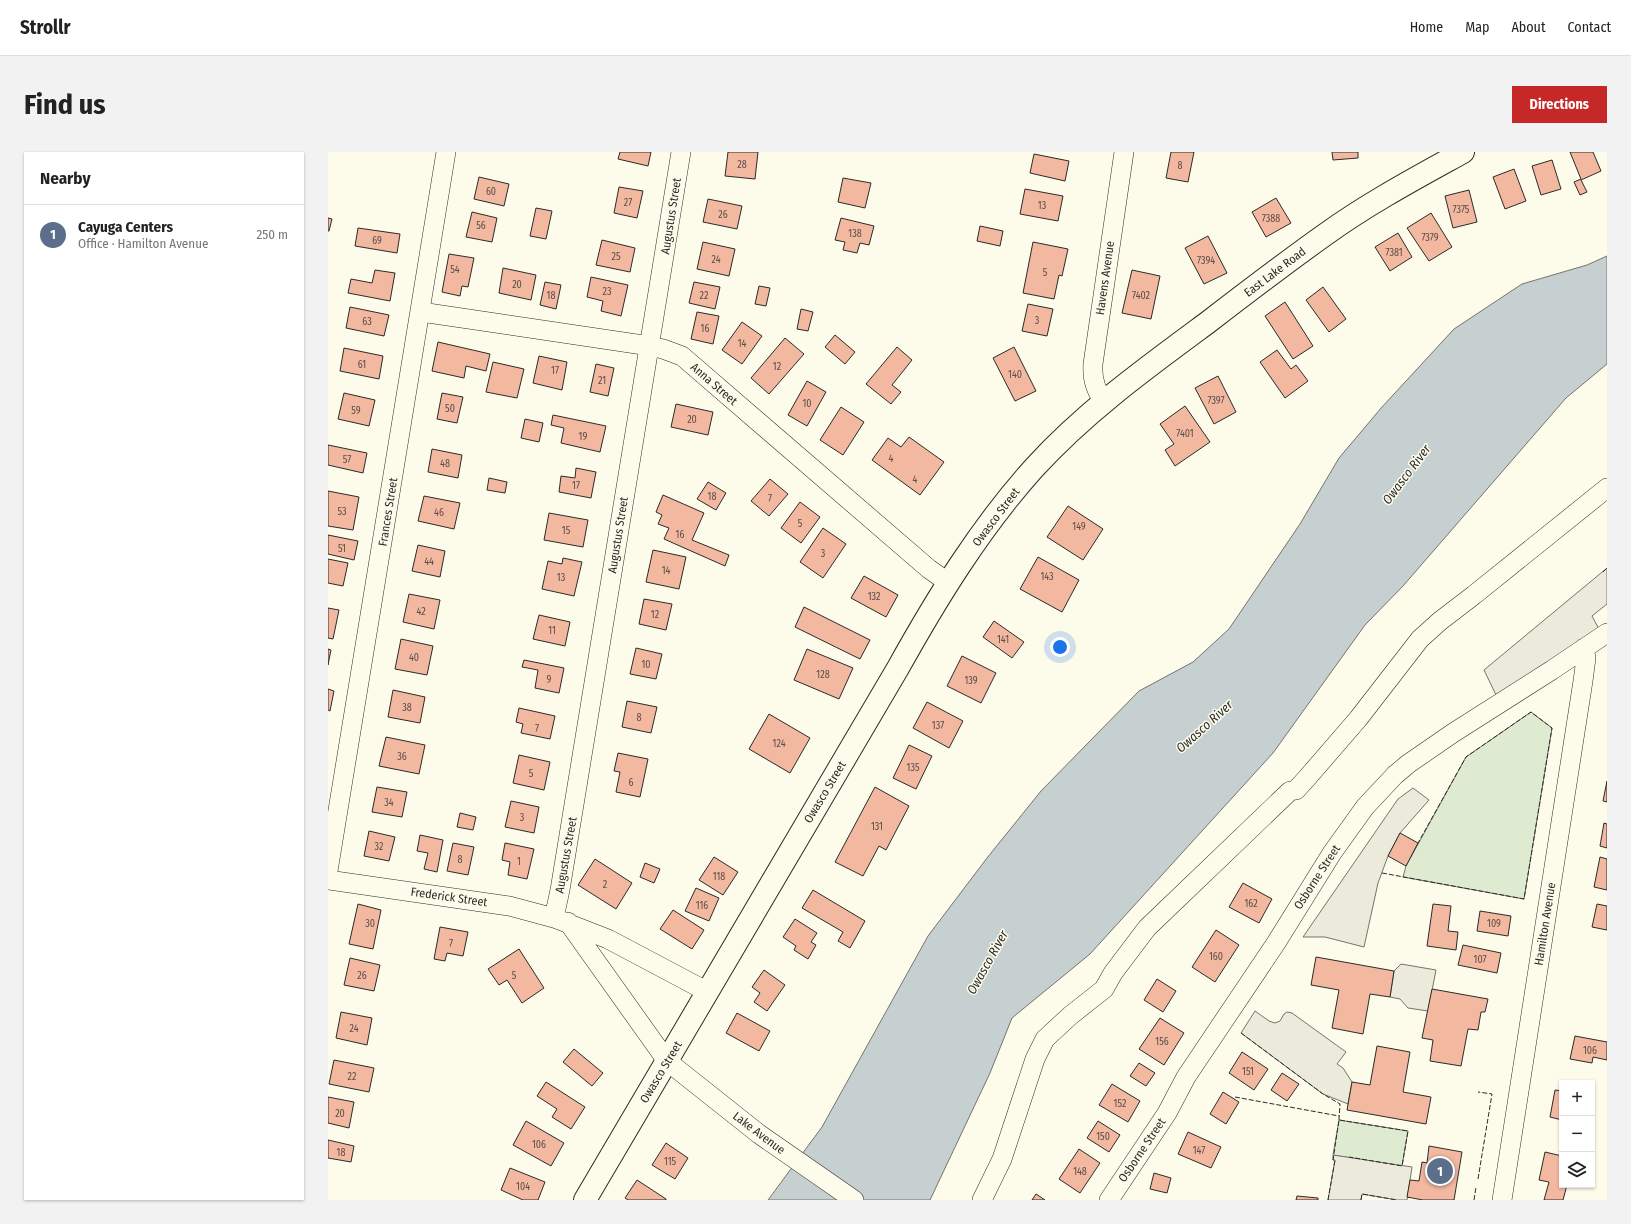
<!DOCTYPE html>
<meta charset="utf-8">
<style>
body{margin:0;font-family:"Fira Sans Condensed",sans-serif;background:#f2f2f2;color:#222}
.controls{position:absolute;right:12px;bottom:12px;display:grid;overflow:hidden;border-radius:0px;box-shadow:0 1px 3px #0004}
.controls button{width:36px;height:36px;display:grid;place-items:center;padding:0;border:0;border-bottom:1px solid #e0e0e0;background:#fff;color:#222;font:20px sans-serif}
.you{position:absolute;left:732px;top:495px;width:14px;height:14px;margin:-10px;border:3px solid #fff;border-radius:50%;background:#1a73e8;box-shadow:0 0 0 6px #1a73e833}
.badge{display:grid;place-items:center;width:26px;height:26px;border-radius:50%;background:#c62828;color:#fff;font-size:13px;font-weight:700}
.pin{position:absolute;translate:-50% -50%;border:2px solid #fff;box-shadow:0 1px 4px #0006}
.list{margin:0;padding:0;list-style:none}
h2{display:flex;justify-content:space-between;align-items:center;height:52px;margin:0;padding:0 16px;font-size:17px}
h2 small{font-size:13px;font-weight:400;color:#767676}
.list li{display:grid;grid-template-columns:26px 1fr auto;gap:12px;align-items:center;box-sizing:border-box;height:60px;padding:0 16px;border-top:1px solid #e0e0e0}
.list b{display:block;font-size:15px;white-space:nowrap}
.list p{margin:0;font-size:13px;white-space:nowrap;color:#767676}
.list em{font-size:13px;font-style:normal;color:#767676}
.icon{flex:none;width:22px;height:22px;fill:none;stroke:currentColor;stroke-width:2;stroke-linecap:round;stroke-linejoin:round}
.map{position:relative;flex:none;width:1279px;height:1048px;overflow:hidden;border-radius:0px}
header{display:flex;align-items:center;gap:24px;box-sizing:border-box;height:56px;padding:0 20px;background:#fff;border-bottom:1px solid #e0e0e0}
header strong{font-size:19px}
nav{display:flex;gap:22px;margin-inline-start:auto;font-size:14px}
.intro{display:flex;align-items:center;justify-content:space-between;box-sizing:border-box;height:96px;padding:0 24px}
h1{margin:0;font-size:28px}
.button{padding:10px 18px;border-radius:0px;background:#c62828;color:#fff;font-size:14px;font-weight:700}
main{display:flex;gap:24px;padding:0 24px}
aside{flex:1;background:#fff;border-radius:0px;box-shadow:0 1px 3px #0004}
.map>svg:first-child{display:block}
.green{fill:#deebd1;stroke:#74746e}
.parking{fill:#eceadb;stroke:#74746e}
.water{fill:#c7d0d0;stroke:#74746e}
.building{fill:#f2b8a0;stroke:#2b2b2b}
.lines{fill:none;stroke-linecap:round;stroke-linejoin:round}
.minor-casing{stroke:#2b2b2b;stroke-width:20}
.major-casing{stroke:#2b2b2b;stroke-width:24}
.minor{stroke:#fdfbea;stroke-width:19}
.major{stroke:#fdfbea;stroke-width:22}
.fence{stroke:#2b2b2b;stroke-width:1;stroke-dasharray:5 2;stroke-linecap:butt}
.labels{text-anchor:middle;stroke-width:3;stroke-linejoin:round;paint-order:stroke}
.number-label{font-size:10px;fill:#5d4e48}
.street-label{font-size:12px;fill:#2b2b2b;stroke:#fdfbea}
.water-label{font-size:13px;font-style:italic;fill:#2b2b2b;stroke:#fdfbea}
</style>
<header>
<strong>Strollr</strong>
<nav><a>Home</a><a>Map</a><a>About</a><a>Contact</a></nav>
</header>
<div class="intro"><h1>Find us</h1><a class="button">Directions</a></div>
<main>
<aside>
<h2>Nearby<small></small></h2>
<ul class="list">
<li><span class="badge" style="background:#5c6f8a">1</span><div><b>Cayuga Centers</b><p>Office · Hamilton Avenue</p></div><em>250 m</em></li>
</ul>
</aside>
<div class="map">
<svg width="1279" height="1048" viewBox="0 0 1279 1048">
<rect width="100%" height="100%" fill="#fdfbea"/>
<!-- green -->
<path class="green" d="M1203 560 1224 576 1196 747 1075 725 1078 714 1138 605Z
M1011 968 1080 979 1074 1014 1005 1003Z"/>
<!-- parking -->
<path class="parking" d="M1279 416V452L1264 464 1271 477 1168 543 1156 518Z
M1085 636 1101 648 1072 681 1060 704 1050 731 1036 795 997 785H975L1070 647Z
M1073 812 1108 818 1100 859 1080 856 1072 847 1062 845 1066 819Z
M927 859 941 869 947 871 952 869 956 862 959 860 964 861 1018 900 1009 912 1015 916 1024 930 1020 952 995 942 913 881Z
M1005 1003 1084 1015 1079 1048H1069L1034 1042 1033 1048H1000L1007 1008H1005Z"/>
<!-- water -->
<path class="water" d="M1279 104V212L1238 246 1075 434 1037 473 945 601 762 802 684 866 662 921 602 1048H440L494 975 600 784 659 706 713 639 811 539 865 510 901 477 972 372 1011 306 1054 255 1126 177 1194 132 1259 113Z"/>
<!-- building -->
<path class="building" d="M292 0H323L320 14 290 7Z
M400 0H430L427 27 397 24Z
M843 0H866L860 30 838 26Z
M1004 0H1030V6L1005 8Z
M1242 0H1265L1273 19 1253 28 1259 40 1252 43 1246 30 1253 27Z
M706 2 741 9 737 29 702 21Z
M1224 8 1233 37 1213 43 1204 14Z
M1186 17 1198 49 1177 57 1165 25Z
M151 25 181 32 176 54 146 47Z
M515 26 543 31 537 56 510 50Z
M291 35 315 39 309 66 286 61Z
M697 37 735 44 730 69 692 62Z
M1141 38 1149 70 1125 76 1117 44Z
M948 46 963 71 938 85 924 60Z
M380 47 414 54 409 77 375 70Z
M208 56 224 59 218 87 202 84Z
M144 60 169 66 164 90 138 85Z
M1103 61 1124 95 1101 109 1079 76Z
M0 66 4 67 1 79H0Z
M513 66 546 74 541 93 532 91 529 101 515 98 517 90 507 88Z
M652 74 675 79 672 94 649 89Z
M30 76 72 82 69 101 27 94Z
M1070 81 1084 105 1062 119 1047 95Z
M880 84 899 121 876 132 857 96Z
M274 88 307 96 302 120 268 113Z
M375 90 407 97 401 124 369 117Z
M705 90 740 97 734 124 731 123 726 147 695 141Z
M121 102 146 106 140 135 134 134 132 144 114 140Z
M175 116 208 123 203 148 171 141Z
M47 118 67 121 62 149 20 141 23 127 44 131Z
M804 118 832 124 823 167 794 161Z
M263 125 300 133 293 164 273 159 275 149 259 145Z
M217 130 233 133 228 157 212 153Z
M366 130 392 135 387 157 361 151Z
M431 134 442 136 438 154 427 152Z
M995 135 1018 167 1001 180 978 148Z
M957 150 985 194 965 207 937 164Z
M700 152 725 157 719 184 694 179Z
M22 155 61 163 56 184 18 176Z
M473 157 485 160 480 179 469 177Z
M369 160 391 164 385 192 363 187Z
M414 170 434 184 414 212 394 198Z
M507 183 527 200 517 212 497 195Z
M457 186 476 202 441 242 423 226Z
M110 190 162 202 158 219 138 214 136 226 104 219Z
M569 195 584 208 564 233 573 240 563 252 538 232Z
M686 195 708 239 687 249 665 206Z
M16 196 55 204 51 227 12 219Z
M949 198 963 217 968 213 980 229 957 246 932 210Z
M211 204 239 210 234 238 205 231Z
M165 210 196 217 189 246 158 240Z
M268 212 286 216 280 244 262 240Z
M890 224 908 260 886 272 867 236Z
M479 229 498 240 479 274 460 263Z
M16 241 47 248 41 274 10 267Z
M114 241 135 245 129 271 109 267Z
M348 252 385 260 380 283 343 275Z
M857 254 882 290 847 314 837 298 846 292 832 272Z
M513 255 536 270 515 303 492 288Z
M225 263 278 274 272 300 233 291 236 276 223 273Z
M197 267 215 271 211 290 193 286Z
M581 285 616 310 592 343 544 308 560 286 573 295Z
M0 293 39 301 35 321 0 313Z
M104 297 134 303 130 326 100 320Z
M248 316 268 320 263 346 231 340 233 324 247 326Z
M161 326 179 330 177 341 159 338Z
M442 327 460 342 441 364 423 349Z
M380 330 398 341 388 358 369 347Z
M0 339 31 345 25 378 0 374Z
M335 343 376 361 364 388 401 403 397 414 336 387 341 376 330 372 334 363 328 360Z
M96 344 132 351 126 377 90 369Z
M472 350 492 365 473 391 453 376Z
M740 354 775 377 755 408 719 385Z
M221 361 260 368 255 395 216 388Z
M495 376 518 392 495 426 472 410Z
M0 383 30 389 26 408 0 402Z
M90 393 117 399 112 425 84 419Z
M325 398 358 405 351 437 318 430Z
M710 405 751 428 734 460 692 437Z
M235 406 254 410 246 444 214 437 220 409 234 412Z
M0 407 20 411 15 434 0 431Z
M536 424 570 443 558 465 523 446Z
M81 442 112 448 106 477 75 470Z
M316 447 344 452 338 478 311 472Z
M476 455 542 488 532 507 467 475Z
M0 456 11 458 5 487 0 486Z
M211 463 242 470 237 494 205 487Z
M666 469 696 490 684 506 655 485Z
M73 487 105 494 99 523 67 517Z
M308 496 334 502 328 527 302 522Z
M0 497 3 498 0 513Z
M479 497 525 516 511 547 466 528Z
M634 504 668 521 653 551 619 534Z
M196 508 236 516 231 541 207 536 210 518 194 515Z
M0 537 6 539 2 559 0 558Z
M65 538 97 545 92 571 60 565Z
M299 549 329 555 323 581 294 575Z
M599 550 635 569 621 596 585 576Z
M191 556 227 564 222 587 193 581 195 572 188 570Z
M441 562 482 586 462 621 421 597Z
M58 585 97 593 91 622 51 614Z
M581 593 604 604 588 637 565 626Z
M290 601 320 607 312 645 288 640 292 620 286 619Z
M191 603 222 610 216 638 185 631Z
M1279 629V650L1275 649Z
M49 635 79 640 74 665 44 660Z
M547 635 581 654 558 698 551 694 535 724 507 710Z
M183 649 211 655 206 681 177 675Z
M132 661 148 665 145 678 129 675Z
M1276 671 1279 672V696L1272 694Z
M41 679 67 685 61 709 36 704Z
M1072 681 1090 691 1078 714 1060 704Z
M92 683 115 688 109 720 96 717 100 701 89 699Z
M125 691 146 695 140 723 119 719Z
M177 691 206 697 199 727 180 723 182 710 174 708Z
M386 705 410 720 395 743 371 728Z
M1272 705 1279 707V738L1266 735Z
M267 707 304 731 288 757 250 733Z
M317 711 332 717 326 731 312 725Z
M915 731 944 747 931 771 901 755Z
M368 736 391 746 381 769 357 759Z
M485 738 537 769 522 796 510 789 515 780 474 756Z
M30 752 53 758 45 797 21 792Z
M1105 752 1123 754 1120 779 1130 780 1128 798 1099 794Z
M1269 752 1279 754V778L1264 775Z
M345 758 376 778 364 797 332 777Z
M1152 759 1183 764 1180 784 1149 779Z
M467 767 489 781 483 790 488 793 480 807 466 798 468 794 455 785Z
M112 775 140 780 135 804 119 801 117 809 106 807Z
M888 778 911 793 887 830 864 815Z
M1135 793 1173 801 1169 821 1130 813Z
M191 797 216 836 194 851 179 828 171 833 160 817Z
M988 805 1066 819 1062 845 1042 842 1035 882 1004 876 1011 838 983 833Z
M22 806 52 813 46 839 16 833Z
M436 818 457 833 439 859 426 850 432 841 424 835Z
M829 827 848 839 835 860 816 848Z
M1104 837 1160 847 1157 860H1153L1150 878 1140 877 1133 914 1102 909 1105 888 1094 886Z
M13 860 44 866 39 893 8 886Z
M409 861 442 879 431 899 398 881Z
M832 866 856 881 836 913 811 897Z
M1247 884 1279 890V908L1265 905 1264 911 1242 907Z
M1049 894 1082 900 1075 940 1103 945 1098 972 1019 958 1024 930 1042 933Z
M246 897 275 921 264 934 235 910Z
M914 900 940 917 926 938 901 921Z
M6 908 46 916 41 940 1 932Z
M811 911 827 921 818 934 802 924Z
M954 921 971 932 959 949 943 938Z
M218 930 257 955 243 977 224 965 229 957 209 944Z
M784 932 812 949 800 970 771 953Z
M1227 938 1234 939V968L1222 965Z
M895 940 911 950 898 972 882 962Z
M0 945 26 950 21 976 0 971Z
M198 969 236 991 223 1014 185 993Z
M770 969 792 983 781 1000 759 986Z
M860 980 893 995 883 1016 850 1002Z
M0 988 26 994 23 1010 0 1006Z
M338 991 360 1006 347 1027 324 1013Z
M1101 994 1134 1000 1126 1048H1095L1079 1045 1082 1028 1091 1029 1094 1010 1099 1011Z
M751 997 772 1011 752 1041 731 1027Z
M1217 1000 1234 1004V1033H1239L1235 1048H1216L1221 1030 1211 1028Z
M182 1016 217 1030 210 1048H195L173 1038Z
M826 1021 843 1026 839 1041 822 1037Z
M309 1028 338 1047V1048H300L297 1046Z
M708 1042 717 1048H704Z
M969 1044 990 1046V1048H968Z"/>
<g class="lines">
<!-- minor casing -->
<g class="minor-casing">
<path id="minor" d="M93 160 322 194 335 197 354 204 601 417 621 431
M776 249C767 238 764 226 765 212L796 0
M0 719 118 0
M0 728 181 754 226 766 280 787 380 840
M226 766 232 738 353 0
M240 770 339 909 431 982 526 1048
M654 1048 674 1007 707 907 717 887 743 863 776 837 785 821 819 776 962 639 968 638 979 626 1030 567 1092 487 1112 469 1146 443 1279 336
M781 1048 839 961 858 925 948 791 1004 701 1037 655 1067 623 1080 612 1125 581 1224 518 1279 481
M1174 1048 1255 529 1258 506 1256 496"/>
</g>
<!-- major casing -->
<g class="major-casing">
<path id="major" d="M257 1048 570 516C609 446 652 376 706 316 757 260 818 216 879 171 918 141 957 111 998 82 1041 51 1088 26 1135 0"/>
</g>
<!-- minor -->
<use href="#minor" class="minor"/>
<!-- major -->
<use href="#major" class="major"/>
<!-- fence -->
<path class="fence" d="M1275 420 1279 416
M1054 721 1196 747 1224 576 1203 560 1138 605 1090 691
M913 881 995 942 1012 952 1011 968
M907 945 1011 964
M1150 1027 1164 942 1150 940
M1000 1048 1007 1008H1005L1011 968 1080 979 1074 1014 1021 1005
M1033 1048 1034 1042 1069 1048
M1146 1048 1148 1035"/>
</g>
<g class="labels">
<!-- number labels -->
<g class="number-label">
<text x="414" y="16">28</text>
<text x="852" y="17">8</text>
<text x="163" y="43">60</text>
<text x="300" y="54">27</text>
<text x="714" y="57">13</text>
<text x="1133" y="61">7375</text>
<text x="395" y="66">26</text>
<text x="943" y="70">7388</text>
<text x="153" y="77">56</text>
<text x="527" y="85">138</text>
<text x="1102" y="89">7379</text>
<text x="49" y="92">69</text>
<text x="1066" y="104">7381</text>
<text x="288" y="108">25</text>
<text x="388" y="111">24</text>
<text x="878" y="112">7394</text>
<text x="127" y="121">54</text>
<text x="717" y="124">5</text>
<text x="189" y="136">20</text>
<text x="279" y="143">23</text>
<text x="223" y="147">18</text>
<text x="376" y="147">22</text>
<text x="813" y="147">7402</text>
<text x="709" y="172">3</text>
<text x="39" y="173">63</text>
<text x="377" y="180">16</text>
<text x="414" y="195">14</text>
<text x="34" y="216">61</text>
<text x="449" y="218">12</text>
<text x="227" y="222">17</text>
<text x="687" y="226">140</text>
<text x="274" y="232">21</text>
<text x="888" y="252">7397</text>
<text x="479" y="255">10</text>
<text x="122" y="260">50</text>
<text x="28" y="262">59</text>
<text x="364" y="271">20</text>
<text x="857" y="285">7401</text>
<text x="255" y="288">19</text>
<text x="563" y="310">4</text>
<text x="19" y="311">57</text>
<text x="117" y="315">48</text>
<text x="587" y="331">4</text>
<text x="248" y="337">17</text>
<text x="384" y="348">18</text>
<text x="442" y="350">7</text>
<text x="14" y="363">53</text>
<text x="111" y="364">46</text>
<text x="472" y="375">5</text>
<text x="751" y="378">149</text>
<text x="238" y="382">15</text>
<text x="352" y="386">16</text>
<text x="14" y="400">51</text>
<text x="495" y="405">3</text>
<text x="101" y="413">44</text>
<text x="338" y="422">14</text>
<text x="719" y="428">143</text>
<text x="233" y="429">13</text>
<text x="546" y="448">132</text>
<text x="93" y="463">42</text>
<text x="327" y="466">12</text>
<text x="224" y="482">11</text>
<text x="675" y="491">141</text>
<text x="86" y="509">40</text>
<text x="318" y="516">10</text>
<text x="495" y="526">128</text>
<text x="221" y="531">9</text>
<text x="643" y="532">139</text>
<text x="79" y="559">38</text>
<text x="311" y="569">8</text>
<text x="610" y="577">137</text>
<text x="209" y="580">7</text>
<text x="451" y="595">124</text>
<text x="74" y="608">36</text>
<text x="585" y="619">135</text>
<text x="203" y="625">5</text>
<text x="303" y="634">6</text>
<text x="61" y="654">34</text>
<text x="194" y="669">3</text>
<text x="549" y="678">131</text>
<text x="51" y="698">32</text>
<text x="132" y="711">8</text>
<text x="191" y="713">1</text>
<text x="391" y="728">118</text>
<text x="277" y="736">2</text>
<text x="923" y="755">162</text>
<text x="374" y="757">116</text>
<text x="42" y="775">30</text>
<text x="1166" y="775">109</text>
<text x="123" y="795">7</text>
<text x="888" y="808">160</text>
<text x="1152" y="811">107</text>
<text x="34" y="827">26</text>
<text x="186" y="827">5</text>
<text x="26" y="880">24</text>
<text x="834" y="893">156</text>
<text x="1262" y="902">106</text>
<text x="920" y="923">151</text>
<text x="24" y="928">22</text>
<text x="792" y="955">152</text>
<text x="12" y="965">20</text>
<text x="775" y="988">150</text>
<text x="211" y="996">106</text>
<text x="871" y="1002">147</text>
<text x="13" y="1004">18</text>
<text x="342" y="1013">115</text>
<text x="752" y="1023">148</text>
<text x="195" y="1038">104</text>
</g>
<!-- street labels -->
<g class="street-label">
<text transform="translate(343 64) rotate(-81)" y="4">Augustus Street</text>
<text transform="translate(947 120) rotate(-37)" y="4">East Lake Road</text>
<text transform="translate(777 126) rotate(-82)" y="4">Havens Avenue</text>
<text transform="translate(386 232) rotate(41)" y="4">Anna Street</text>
<text transform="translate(60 360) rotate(-81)" y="4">Frances Street</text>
<text transform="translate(668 365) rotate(-53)" y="4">Owasco Street</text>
<text transform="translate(290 383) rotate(-81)" y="4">Augustus Street</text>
<text transform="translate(497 640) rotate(-59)" y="4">Owasco Street</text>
<text transform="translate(238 703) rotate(-80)" y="4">Augustus Street</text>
<text transform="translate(989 725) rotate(-57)" y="4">Osborne Street</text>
<text transform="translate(121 745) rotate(8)" y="4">Frederick Street</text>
<text transform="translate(1217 772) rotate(-81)" y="4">Hamilton Avenue</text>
<text transform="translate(333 920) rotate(-59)" y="4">Owasco Street</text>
<text transform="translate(431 981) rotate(37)" y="4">Lake Avenue</text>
<text transform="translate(814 998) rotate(-56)" y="4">Osborne Street</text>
</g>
<!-- water labels -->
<g class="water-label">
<text transform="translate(1078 322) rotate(-53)" y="5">Owasco River</text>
<text transform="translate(876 574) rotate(-42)" y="5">Owasco River</text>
<text transform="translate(659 810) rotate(-61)" y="5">Owasco River</text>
</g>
</g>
</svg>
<div class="controls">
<button>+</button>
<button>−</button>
<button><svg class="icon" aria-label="layers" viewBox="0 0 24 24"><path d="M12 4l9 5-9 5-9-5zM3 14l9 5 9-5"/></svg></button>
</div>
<div class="you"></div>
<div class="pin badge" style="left:1112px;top:1019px;background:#5c6f8a">1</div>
</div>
</main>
